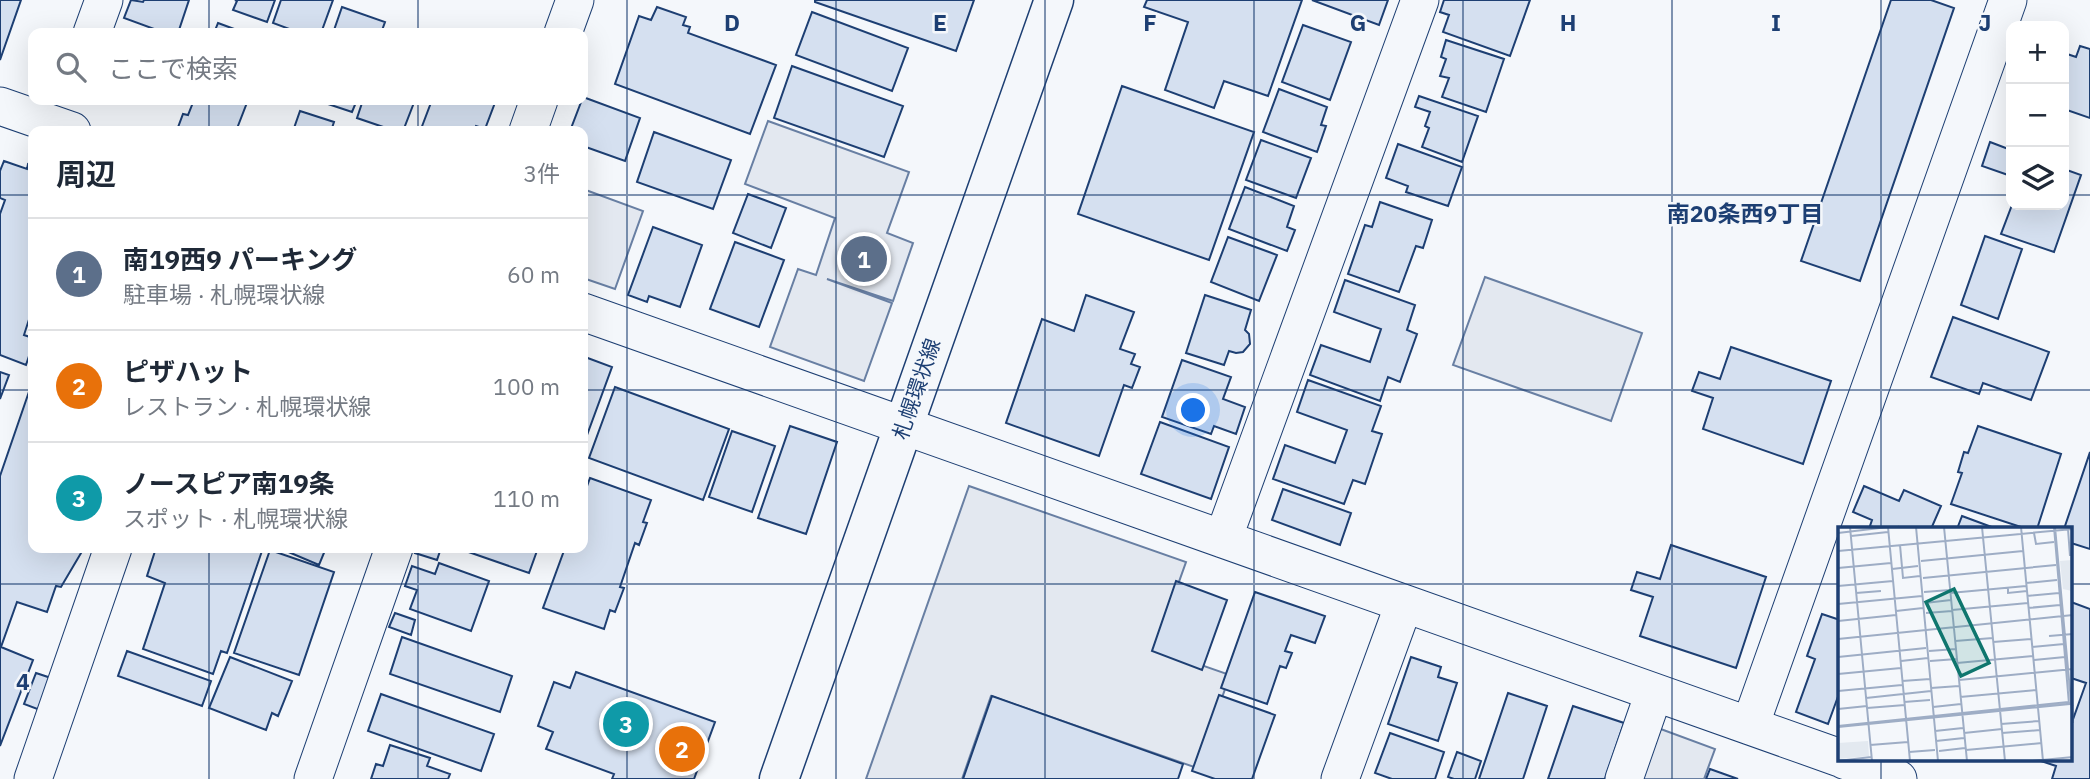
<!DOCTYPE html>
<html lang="ja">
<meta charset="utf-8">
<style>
body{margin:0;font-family:"IBM Plex Sans","Noto Sans JP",sans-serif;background:#f6f6f7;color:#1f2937}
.controls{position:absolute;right:21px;top:21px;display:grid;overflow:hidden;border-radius:14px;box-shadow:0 7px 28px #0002}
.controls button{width:63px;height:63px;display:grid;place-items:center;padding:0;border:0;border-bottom:2px solid #e0e1e3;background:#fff;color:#1f2937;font:35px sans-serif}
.you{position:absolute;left:1194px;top:411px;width:24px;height:24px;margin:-18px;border:5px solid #fff;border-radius:50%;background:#1a73e8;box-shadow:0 0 0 10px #1a73e833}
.badge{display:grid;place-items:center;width:46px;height:46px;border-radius:50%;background:#c62828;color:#fff;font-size:23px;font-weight:700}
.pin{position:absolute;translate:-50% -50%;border:4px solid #fff;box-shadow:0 2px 7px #0006}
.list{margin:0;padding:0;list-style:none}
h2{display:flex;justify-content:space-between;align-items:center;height:91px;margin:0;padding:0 28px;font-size:30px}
h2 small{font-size:23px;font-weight:400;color:#747a83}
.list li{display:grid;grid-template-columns:46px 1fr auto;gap:21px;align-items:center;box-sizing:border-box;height:112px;padding:0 28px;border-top:2px solid #e0e1e3}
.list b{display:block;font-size:26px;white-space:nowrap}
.list p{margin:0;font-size:23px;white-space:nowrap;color:#747a83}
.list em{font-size:23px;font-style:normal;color:#747a83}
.icon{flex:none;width:38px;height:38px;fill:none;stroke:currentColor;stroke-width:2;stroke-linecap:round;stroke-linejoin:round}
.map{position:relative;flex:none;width:2090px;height:779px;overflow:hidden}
.search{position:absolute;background:#fff;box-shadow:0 7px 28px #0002;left:28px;top:28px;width:560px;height:77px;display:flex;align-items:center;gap:18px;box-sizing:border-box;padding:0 24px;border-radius:14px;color:#747a83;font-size:26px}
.panel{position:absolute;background:#fff;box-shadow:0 7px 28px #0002;left:28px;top:126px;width:560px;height:427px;border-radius:14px}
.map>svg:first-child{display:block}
.parking{fill:#e3e8f0;stroke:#687fa3;stroke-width:2}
.building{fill:#d5e0f0;stroke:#1d3f73;stroke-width:2}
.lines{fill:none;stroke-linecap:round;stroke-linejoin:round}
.minor-casing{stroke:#1d3f73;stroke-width:39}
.primary-casing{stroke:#1d3f73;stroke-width:41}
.minor{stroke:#f4f7fb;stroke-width:37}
.primary{stroke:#f4f7fb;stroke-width:38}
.grid{fill:none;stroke:#1d3f73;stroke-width:2;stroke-opacity:0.55}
.labels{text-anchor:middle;stroke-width:5;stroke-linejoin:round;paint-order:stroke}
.street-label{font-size:21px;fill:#1d3f73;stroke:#f4f7fb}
.neighbourhood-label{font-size:23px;font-weight:bold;fill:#1d3f73;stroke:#f4f7fb}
.inset-road{fill:none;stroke:#9eadc5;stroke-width:2}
.view{fill:#0f766e;fill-opacity:0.15;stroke:#0f766e;stroke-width:3.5}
.inset-edge{fill:none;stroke:#1d3f73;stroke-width:3.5}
.grid-label{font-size:23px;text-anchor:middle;font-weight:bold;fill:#1d3f73;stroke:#f4f7fb;stroke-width:5;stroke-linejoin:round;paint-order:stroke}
</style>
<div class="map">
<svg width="2090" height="779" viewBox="0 0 2090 779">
<rect width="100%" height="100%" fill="#f4f7fb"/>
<!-- parking -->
<path class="parking" d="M768 121 909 172 887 233 913 243 893 301 827 279 892 303 864 381 770 347 798 269 816 275 835 218 745 184Z
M583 189 643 211 615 289 583 278Z
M1485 277 1642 333 1611 421 1453 365Z
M969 486 1186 562 1155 649 1230 675 1197 768 991 696 962 779H866Z
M1658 728 1715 749 1704 779H1639Z"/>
<!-- building -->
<path class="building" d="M0 0H21L0 60Z
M131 0 143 2 144 0H189L178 33H165L124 18Z
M235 0H275L267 22 233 10 237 1Z
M281 0H333L321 33H300L273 23Z
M815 0H974L956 51 815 2Z
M1147 0H1302L1268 96 1224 81 1214 108 1165 90 1188 22 1144 7Z
M1312 0H1388L1379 25Z
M1444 0H1530L1510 56 1443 32 1449 15 1440 12Z
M1891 0H1931L1954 8 1860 281 1801 261Z
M342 7 385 22 381 33H333Z
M657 7 686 17 683 25 690 27 688 33 776 65 750 134 615 84 639 16 651 20Z
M812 12 908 48 892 91 796 55Z
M218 23 245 33H214Z
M1303 25 1351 42 1330 100 1282 82Z
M1446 40 1504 59 1486 112 1442 97 1449 78 1440 76 1446 59 1441 57Z
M2080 46 2090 49V118L2064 109V53L2076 57Z
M792 66 903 106 884 157 774 118Z
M1122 86 1254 132 1209 260 1078 214Z
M1279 89 1327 107 1321 125 1326 126 1317 152 1263 132Z
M1419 96 1478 116 1462 162 1422 147 1429 128 1425 126 1430 112 1415 107Z
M583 97 640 118 625 161 583 146V131H570Z
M194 100H248L236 131 177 130 183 114 188 115Z
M316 100H357L352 112Z
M363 100H415L403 131H395L357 118Z
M432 100H496L485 129 476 126 474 131H428L421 129Z
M300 111 334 122 331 131H293Z
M654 132 731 160 713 209 637 182Z
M1261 140 1311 158 1296 198 1246 180Z
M1990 142 2011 150V176L1982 166Z
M1398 144 1462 167 1448 206 1406 192 1408 186 1386 178Z
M4 161 27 169 28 164 33 166V290L31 296 33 297V307L24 335 33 338V344L26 365 0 355V214L5 200 0 198V171Z
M2064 169 2081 175 2054 252 2001 234 2012 205H2064Z
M1245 187 1294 206 1287 227 1295 230 1287 251 1229 229Z
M748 194 786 208 771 248 733 233Z
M1380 202 1432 220 1423 248 1416 246 1399 292 1348 274 1365 225 1372 227Z
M653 227 702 245 680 307 649 296 647 302 628 295Z
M1985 236 2022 249 1998 319 1961 305Z
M1228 237 1277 255 1259 301 1211 282Z
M735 242 784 260 759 327 710 309Z
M1345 280 1415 305 1407 330 1417 334 1400 382 1388 377 1380 401 1310 375 1321 345 1370 362 1381 329 1334 312Z
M1086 295 1134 312 1120 349 1135 354 1131 364 1140 367 1132 388 1124 385 1099 456 1006 423 1042 319 1074 331Z
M1205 295 1251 310 1245 330 1249 334 1250 344 1243 352 1236 353 1229 351 1224 365 1186 353Z
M1953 317 2049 352 2031 400 1983 383 1979 394 1931 377Z
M1731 347 1831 381 1803 464 1703 429 1713 398 1692 391 1699 372 1720 379Z
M585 357 612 367 583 446V363Z
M1182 360 1231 377 1223 399 1245 407 1236 434 1214 426 1211 434 1162 417Z
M0 372 9 375 0 399Z
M33 380V548H84L61 587 56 586 47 612 17 602 1 647 33 660 0 746V476Z
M1308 380 1381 406 1372 431 1382 434 1365 484 1353 480 1344 504 1273 479 1285 445 1335 463 1347 430 1297 412Z
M615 387 729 429 703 500 589 458Z
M1160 422 1229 447 1211 499 1141 474Z
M790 426 837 442 806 534 758 518Z
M1978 426 2061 454 2037 529H2027L1951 504 1962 473 1958 472 1964 452 1968 453Z
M732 431 775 446 752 512 709 497Z
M2090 452V549L2071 543V529H2064Z
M590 478 651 500 643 522 647 523 639 545 635 543 620 587 624 588 615 612 610 610 604 629 543 608 565 548H583V497Z
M1864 486 1899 501 1904 490 1941 506 1931 529H1904L1899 527 1898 529H1878L1870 526 1872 520 1853 512Z
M1283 489 1351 513 1340 545 1272 520Z
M1962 516 1997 529H1957Z
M1671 545 1766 577 1736 668 1640 636 1653 597 1631 590 1637 572 1660 579Z
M156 548H263L227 653 221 651 213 674 143 649 165 583 147 576Z
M279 548H326L319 565Z
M417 548H441L437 560 415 553Z
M457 548H538L529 573Z
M270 550 334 572 299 675 234 653Z
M439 563 489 581 471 631 410 609 417 590 405 586 412 566 435 574Z
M1176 581 1227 600 1202 670 1152 651Z
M1255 592 1325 616 1315 643 1291 635 1285 651 1292 653 1286 668 1280 666 1267 704 1221 688Z
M2071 602 2090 609V779H2052L2056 766 2038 760H2071V725L2086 683 2071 678Z
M395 613 415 620 411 635 389 627Z
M1822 614 1840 620V691L1828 724 1796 712 1815 659 1807 656Z
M402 637 512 676 500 712 390 674Z
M127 651 211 681 202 706 118 676Z
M230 657 292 681 278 716 272 713 266 730 209 708Z
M1411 657 1441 667 1438 677 1457 683 1438 741 1388 724Z
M576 672 715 722 694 779H612L614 774 546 749 553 732 538 726 554 682 570 688Z
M36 673 51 678 40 710 24 704Z
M1508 693 1547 706 1523 779H1479Z
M381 694 494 734 481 771 368 731Z
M1219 695 1275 715 1252 779H1215L1192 771Z
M992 696 1183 764 1178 779H963Z
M1573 706 1624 723 1605 779H1548Z
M1390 733 1444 752 1435 779H1392L1375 773Z
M390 745 430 758 427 766 450 774 448 779H371L376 764 383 766Z
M1457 752 1481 761 1475 779H1454L1448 777Z
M1710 769 1738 779H1706Z"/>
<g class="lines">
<!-- minor casing -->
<g class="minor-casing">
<path id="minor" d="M92 33 104 0
M563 33 575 0
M0 106 72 131
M528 131 539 100
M583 312 1840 758
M1223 539 1420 0
M1750 726 2008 0
M1844 760 1898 779
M33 779 113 548
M313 779 394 548
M1340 779 1404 604
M1624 779 1654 693"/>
</g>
<!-- primary casing -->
<g class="primary-casing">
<path id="primary" d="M779 779 1054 0"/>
</g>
<!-- minor -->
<use href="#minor" class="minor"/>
<!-- primary -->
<use href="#primary" class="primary"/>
</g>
<!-- grid -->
<path class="grid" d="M209 0V33M418 0V33M627 0V779M836 0V779M1045 0V779M1254 0V779M1463 0V779M1672 0V779M1881 0V529M209 100V131M418 100V131M0 195H33M583 195H2011M2064 195H2090M0 390H33M583 390H2090M209 548V779M418 548V779M0 584H1840M2071 584H2090M1881 760V779"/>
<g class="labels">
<!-- street labels -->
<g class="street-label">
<text transform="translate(917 389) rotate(-71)" y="7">札幌環状線</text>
</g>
<!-- neighbourhood labels -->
<g class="neighbourhood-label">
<text x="1745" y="222">南20条西9丁目</text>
</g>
</g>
<!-- overview -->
<g transform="translate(1838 527)">
<rect width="234" height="234" fill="#f4f7fb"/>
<path d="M234 33 235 63 234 64 225 62 222 34ZM30 214 31 229 0 232V216Z" fill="#e3e9f0"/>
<path class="inset-road" d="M12 0 34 234M50 0 72 234M78 0 100 234M106 0 129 234M144 0 167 234M183 0 205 234M217 0 235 196M230 2 232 29M0 6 50 0M196 6 198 17 216 15M13 9 50 5M62 18 65 51 82 49M0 24 235 2M83 34 185 24M0 41 53 36M54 42 80 39M85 51 218 38M188 56 219 53M0 59 55 54M170 61V66L189 64M86 65 112 63M18 66 43 64M112 66 188 59M189 69 221 66M87 76 113 73M0 77 84 69M190 81 222 78M114 83 190 76M58 84 85 81M88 86 114 84M0 94 58 88M211 109 235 107M0 112 235 88M117 114 155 111M155 115 193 112M194 120 226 117M91 124 118 122M0 130 88 121M196 133 227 130M63 134 90 131M92 134 119 132M119 136 195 129M0 147 63 141M121 153 235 142M64 154 92 152M93 161 121 159M0 164 64 158M122 170 198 163M28 171 93 164M66 175 92 173M95 180 123 177M29 181 67 178M0 182 29 179M163 197 201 194M0 199 230 175 235 179M0 200 231 177 216 0M97 204 125 201M126 206 164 202M164 206 202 203M98 214 126 211M32 218 70 215M128 223 204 216M101 224 127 221M71 225 97 223M0 234 33 230M193 234 235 230"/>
<path class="view" d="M116 62 151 136 123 149 88 75Z"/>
<rect width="234" height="234" class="inset-edge"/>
</g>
<g class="grid-label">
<text x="732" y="31">D</text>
<text x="940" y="31">E</text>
<text x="1150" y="31">F</text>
<text x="1358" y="31">G</text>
<text x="1568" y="31">H</text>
<text x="1776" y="31">I</text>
<text x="1985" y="31">J</text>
<text x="23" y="690">4</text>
</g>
</svg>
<div class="controls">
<button>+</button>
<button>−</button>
<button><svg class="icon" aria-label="layers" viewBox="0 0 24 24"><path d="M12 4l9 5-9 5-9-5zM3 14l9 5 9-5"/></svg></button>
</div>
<div class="you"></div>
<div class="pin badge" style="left:864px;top:259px;background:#5c6f8a">1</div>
<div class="pin badge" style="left:682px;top:749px;background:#e8710a">2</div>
<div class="pin badge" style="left:626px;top:724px;background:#0f9aa8">3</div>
<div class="search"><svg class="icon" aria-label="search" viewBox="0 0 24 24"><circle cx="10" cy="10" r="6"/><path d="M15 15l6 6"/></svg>ここで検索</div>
<section class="panel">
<h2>周辺<small>3件</small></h2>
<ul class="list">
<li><span class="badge" style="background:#5c6f8a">1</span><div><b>南19西9 パーキング</b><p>駐車場 · 札幌環状線</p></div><em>60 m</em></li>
<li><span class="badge" style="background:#e8710a">2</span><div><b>ピザハット</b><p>レストラン · 札幌環状線</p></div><em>100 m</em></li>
<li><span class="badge" style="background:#0f9aa8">3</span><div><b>ノースピア南19条</b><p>スポット · 札幌環状線</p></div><em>110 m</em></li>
</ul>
</section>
</div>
